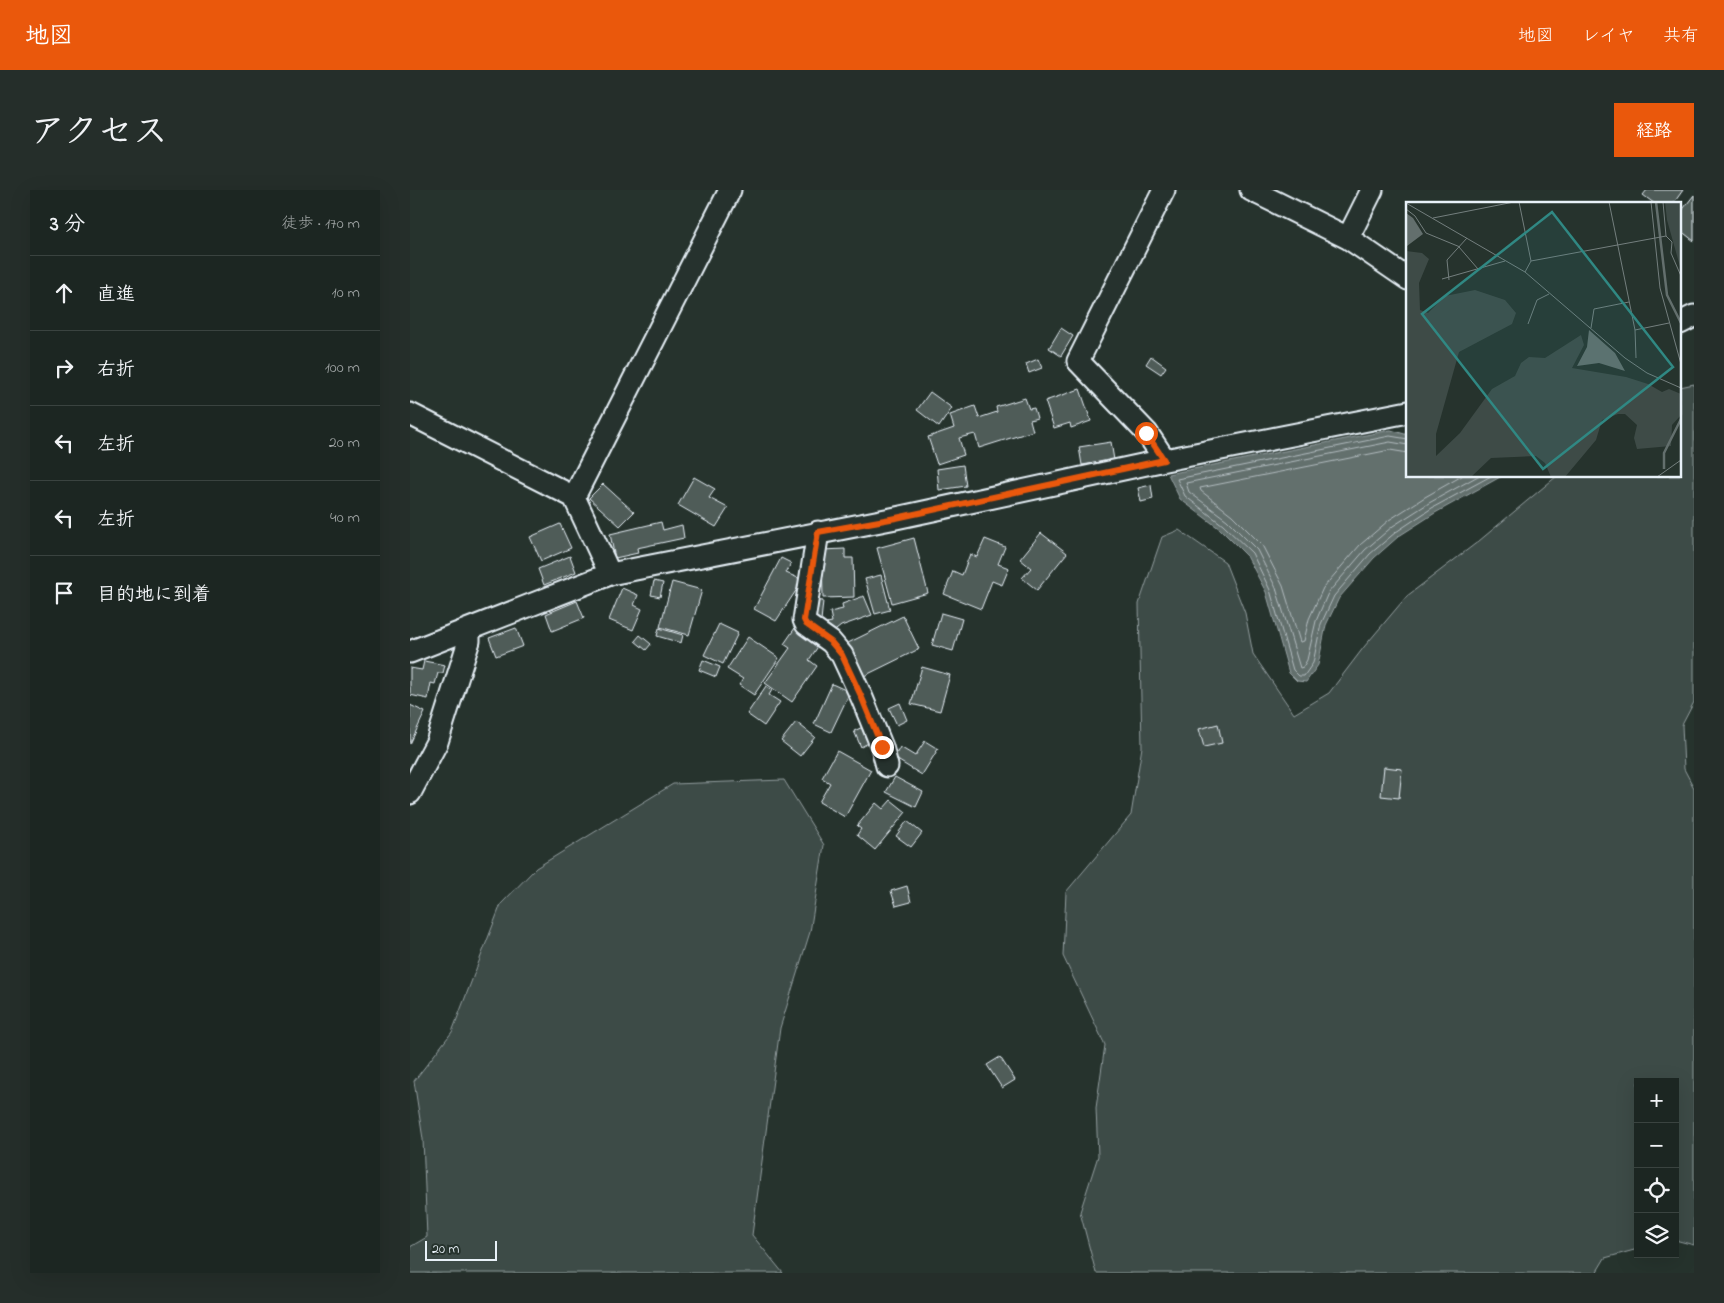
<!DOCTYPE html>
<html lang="ja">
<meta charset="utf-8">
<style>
body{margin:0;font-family:"Indie Flower","Klee One",sans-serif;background:#252e2a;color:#f1f3f6}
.controls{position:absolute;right:15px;bottom:15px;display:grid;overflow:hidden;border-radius:0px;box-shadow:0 5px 20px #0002}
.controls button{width:45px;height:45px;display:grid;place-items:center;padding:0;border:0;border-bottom:1px solid #3a4340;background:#1c2622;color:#f1f3f6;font:25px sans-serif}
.scale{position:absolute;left:15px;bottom:12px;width:72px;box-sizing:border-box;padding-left:5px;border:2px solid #e8f1f8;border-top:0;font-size:14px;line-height:18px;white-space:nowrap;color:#e8f1f8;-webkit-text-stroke:4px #26332d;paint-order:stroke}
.stop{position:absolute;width:15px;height:15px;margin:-11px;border:4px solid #ea580c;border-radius:50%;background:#fff}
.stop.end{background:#ea580c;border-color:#fff;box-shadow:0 1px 5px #0008}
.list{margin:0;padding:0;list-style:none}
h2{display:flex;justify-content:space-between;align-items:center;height:65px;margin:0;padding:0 20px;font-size:21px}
h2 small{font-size:16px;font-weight:400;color:#a0a5a5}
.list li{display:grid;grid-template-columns:32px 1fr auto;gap:15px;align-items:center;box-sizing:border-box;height:75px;padding:0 20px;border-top:1px solid #3a4340}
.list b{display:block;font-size:19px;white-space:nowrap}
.list em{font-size:16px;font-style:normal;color:#a0a5a5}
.icon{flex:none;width:28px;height:28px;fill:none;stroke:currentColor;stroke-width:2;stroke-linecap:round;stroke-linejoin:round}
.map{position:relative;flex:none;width:1284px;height:1083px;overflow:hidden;border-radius:0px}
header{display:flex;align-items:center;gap:30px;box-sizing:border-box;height:70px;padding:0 25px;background:#ea580c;color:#fff}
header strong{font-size:24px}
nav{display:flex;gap:28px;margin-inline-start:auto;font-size:18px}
.intro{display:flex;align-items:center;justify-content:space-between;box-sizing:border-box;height:120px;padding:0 30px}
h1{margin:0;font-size:35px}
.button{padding:12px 22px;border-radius:0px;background:#ea580c;color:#fff;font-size:18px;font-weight:700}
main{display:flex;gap:30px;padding:0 30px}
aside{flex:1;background:#1c2622;border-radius:0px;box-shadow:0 5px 20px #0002}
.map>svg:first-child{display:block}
.green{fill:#3e4b47;stroke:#939ea0}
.water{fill:#636f6d;stroke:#98a3a5}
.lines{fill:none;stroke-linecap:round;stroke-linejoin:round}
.shore{stroke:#b3bdc0;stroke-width:1}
.building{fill:#505c59;stroke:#e8f1f8}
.street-casing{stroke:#e8f1f8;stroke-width:25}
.street{stroke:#26332d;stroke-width:21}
.route{stroke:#ea580c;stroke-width:6}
.inset-river{fill:none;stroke:#636f6d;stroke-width:2.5}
.inset-road{fill:none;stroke:#747f7e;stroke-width:1}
.view{fill:#308883;fill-opacity:0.15;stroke:#308883;stroke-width:2.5}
.inset-edge{fill:none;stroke:#e8f1f8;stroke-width:2.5}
</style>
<header>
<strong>地図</strong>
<nav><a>地図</a><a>レイヤ</a><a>共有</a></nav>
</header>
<div class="intro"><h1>アクセス</h1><a class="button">経路</a></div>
<main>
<aside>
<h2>3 分<small>徒歩 · 170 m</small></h2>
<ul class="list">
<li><svg class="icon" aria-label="ahead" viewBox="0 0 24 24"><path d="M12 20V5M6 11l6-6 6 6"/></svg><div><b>直進</b></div><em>10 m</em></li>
<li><svg class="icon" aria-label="right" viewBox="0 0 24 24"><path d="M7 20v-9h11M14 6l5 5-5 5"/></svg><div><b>右折</b></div><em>100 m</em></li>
<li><svg class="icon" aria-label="left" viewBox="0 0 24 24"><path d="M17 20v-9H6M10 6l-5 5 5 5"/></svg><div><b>左折</b></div><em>20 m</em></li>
<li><svg class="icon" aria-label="left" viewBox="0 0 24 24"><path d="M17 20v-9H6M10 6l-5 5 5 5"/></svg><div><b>左折</b></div><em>40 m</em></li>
<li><svg class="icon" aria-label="arrive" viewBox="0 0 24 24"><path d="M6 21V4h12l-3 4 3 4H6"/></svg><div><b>目的地に到着</b></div></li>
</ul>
</aside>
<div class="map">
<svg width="1284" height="1083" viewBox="0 0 1284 1083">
<rect width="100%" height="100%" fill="#26332d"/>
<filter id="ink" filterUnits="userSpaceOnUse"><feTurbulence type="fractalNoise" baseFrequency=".02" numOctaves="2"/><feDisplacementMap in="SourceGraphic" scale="10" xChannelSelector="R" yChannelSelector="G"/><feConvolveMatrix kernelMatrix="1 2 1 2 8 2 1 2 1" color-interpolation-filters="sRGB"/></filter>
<g filter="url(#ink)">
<!-- green -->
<path class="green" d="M1284 194V512L1272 535 1274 579 1284 598V1055L1265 1050V892H1228V1059L1195 1068 1186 1083H686L670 1022 688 966 686 918 695 855 653 766 656 702 721 625 732 557 729 414 752 347 769 340 815 372 835 423 843 464 884 524 919 503 954 457 997 406 1069 351 1147 286H1270V197Z
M374 590 414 655 400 742 370 838 342 1045 373 1083H0V1057L17 1047 13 949 4 891 42 842 91 714 126 678 263 594Z"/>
<!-- water -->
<path class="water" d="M981 240 998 245V286H1092L1025 323 989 346 964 368 929 408 916 435 908 475 896 492 887 491 879 483 856 402 837 366 810 339 770 309 758 284Z"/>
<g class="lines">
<!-- shore -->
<path class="shore" d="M998 249 980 246 767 289 775 306 813 335 842 363 860 400 883 480 889 486H894L903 473 911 434 924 406 960 364 986 342 1022 318 1081 286
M998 255 980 252 776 293 779 302 817 330 847 360 866 398 890 478 893 477 897 470 906 431 918 403 955 360 983 336 1019 313 1068 286
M998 263 980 260 790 298 791 301 822 325 852 355 873 396 890 452 894 451 899 429 913 398 950 355 979 330 1015 307 1052 286"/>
</g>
<!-- building -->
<path class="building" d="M1237 0H1273L1263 14H1245L1233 5Z
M1284 5V51L1270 40V23Z
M651 138 663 146 651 166 639 158Z
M741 166 756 177 751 184 736 174Z
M628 169 632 178 619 183 616 174Z
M670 199 681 231 661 238 660 233 644 238 635 211Z
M520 202 542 218 529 237 507 220Z
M615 208 619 219 624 218 627 228 620 230 623 241 569 258 565 244 549 248 554 265 527 274 518 247 544 238 540 225 565 216 569 228 587 222 586 217Z
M701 252 704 270 672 275 669 257Z
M553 275 556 296 529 300 527 279Z
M284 287 305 299 299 308 318 318 306 337 268 315Z
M193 294 224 322 210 336 179 308Z
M741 295 743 309 731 312 728 298Z
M251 332 253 340 272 335 274 348 227 358 228 363 205 368 200 344Z
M150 334 161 358 131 371 120 347Z
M631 343 657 363 627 400 612 388 621 378 610 369Z
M504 348 518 403 482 413 467 358Z
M575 349 595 357 588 374 599 378 592 395 582 391 571 419 534 404 543 381 552 385 560 364 567 367Z
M435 359V368H443L444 407 413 408 412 360Z
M160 366 166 382 134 395 128 379Z
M371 368 381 373 376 383 393 390 366 431 344 419Z
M471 385 480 420 465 424 455 389Z
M244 391 253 393 250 407 241 405Z
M262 392 292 400 279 445 250 437Z
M212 398 228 405 224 415 232 419 223 440 199 430Z
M454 406 462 425 431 436 421 444 417 433 422 432 420 422 433 419 432 414Z
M404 410 413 411 411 431 401 430Z
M167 411 174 428 142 441 136 424Z
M531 423 552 429 543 461 522 455Z
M493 426 509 459 454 486 438 453Z
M309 434 328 443 313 474 294 465Z
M106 438 113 456 86 466 79 448Z
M249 438 273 445 271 453 247 446Z
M385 438 409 455 399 470 407 476 382 512 355 493 380 458 374 454Z
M230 445 241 454 236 460 225 451Z
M338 447 369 468 344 505 329 495 333 489 317 479Z
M293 470 310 477 306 487 289 480Z
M14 471 35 475 33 483H28L25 494 21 493 18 509 0 505V478L12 480Z
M512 477 540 485 530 521 501 514Z
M422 494 440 502 421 542 404 534Z
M356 496 362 500 359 505 370 512 354 536 337 524Z
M490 513 497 530 487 535 479 518Z
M0 515 15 522 0 554Z
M386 532 405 547 390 566 371 551Z
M808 534 812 553 794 557 789 539Z
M455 536 462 551 451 557 444 541Z
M515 551 528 559 512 585 484 568 490 557 505 566Z
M427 561 461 580 435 627 409 612 420 593 412 588Z
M974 577 992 579 989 608 971 606Z
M485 587 513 602 506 617 476 602Z
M481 610 496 622 465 660 447 645 451 639 447 636 466 613 473 619Z
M497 631 512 643 501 657 486 646Z
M497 696 501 712 486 716 481 701Z
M590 867 605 890 592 898 577 875Z"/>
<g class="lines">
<!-- street casing -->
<g class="street-casing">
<path id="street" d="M754 0 668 171 737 243 755 270
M841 0 938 48 962 0
M938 48 998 89
M1270 133 1284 126
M0 224 164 307 200 384
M164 307 320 0
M408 342 394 430 396 434 421 452 432 465 452 508 472 557 477 576
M0 462 200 384 486 328 755 270 998 222
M0 603 27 552 59 451V439"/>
</g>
<!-- street -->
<use href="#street" class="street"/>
</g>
</g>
<g class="lines" filter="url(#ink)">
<!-- route -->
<path class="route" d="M472 557 452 508 432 465 421 452 396 434 394 430 408 342 486 328 754 270 736 243"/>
</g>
<!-- overview -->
<g transform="translate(996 12)">
<rect width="275" height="275" fill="#26332d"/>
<path d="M259 0H275V68L261 18ZM0 49 16 51 23 57 13 81 14 108 22 111 39 94 69 88 99 98 110 111 106 122 53 150 30 232V254L54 231 86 187 109 174 115 161 123 155 139 156 175 133 178 143 166 166 220 175 242 182 256 190 263 187 275 192V213L266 223 265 244 231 247 228 236 231 223 219 212H212L196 218 190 238 159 275H145L139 261 130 254 85 256 65 275H0Z" fill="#3e4b47"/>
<path d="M0 11 7 16 17 32 1 44ZM183 128 209 151 219 169 193 161 171 164 181 145Z" fill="#636f6d"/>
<path class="inset-river" d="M250 0 261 93 275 121M258 267V251L275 217"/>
<path class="inset-road" d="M113 0 125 59 119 70M203 0 229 128 263 121M245 0 254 86 275 162M257 0 260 34M0 1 119 70 219 156 241 171 275 186M0 7 9 14 20 31 54 45M27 16 108 0M53 45 72 67M125 59 260 34 266 40 265 51 275 74M36 77 99 59M43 78 41 58 61 36M122 122 131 98 143 92M185 126 188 107 223 100M229 128 230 156M251 275 275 258"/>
<path class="view" d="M146 10 267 165 137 267 16 112Z"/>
<rect width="275" height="275" class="inset-edge"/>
</g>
</svg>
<div class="controls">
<button>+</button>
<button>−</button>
<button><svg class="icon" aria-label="locate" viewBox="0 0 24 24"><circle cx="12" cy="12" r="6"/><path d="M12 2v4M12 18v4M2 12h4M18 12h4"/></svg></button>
<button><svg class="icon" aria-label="layers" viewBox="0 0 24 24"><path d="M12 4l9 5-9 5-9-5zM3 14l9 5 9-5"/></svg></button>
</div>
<div class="scale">20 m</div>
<div class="stop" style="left:736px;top:243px"></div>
<div class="stop end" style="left:472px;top:557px"></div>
</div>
</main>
